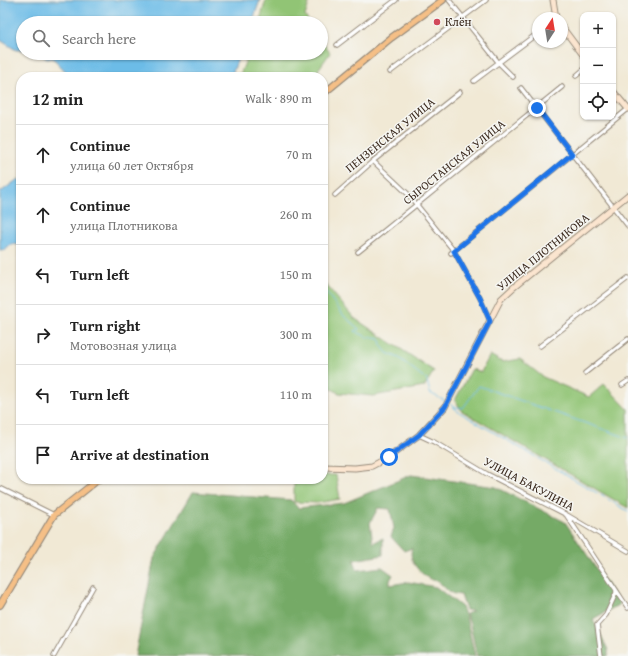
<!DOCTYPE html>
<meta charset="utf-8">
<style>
body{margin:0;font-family:"Gentium Book Plus",serif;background:#f2f2f2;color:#222}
.controls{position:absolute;right:12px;top:12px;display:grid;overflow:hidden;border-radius:8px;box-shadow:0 1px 3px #0004}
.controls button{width:36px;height:36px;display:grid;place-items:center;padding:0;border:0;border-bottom:1px solid #e0e0e0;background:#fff;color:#222;font:20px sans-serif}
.compass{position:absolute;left:532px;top:12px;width:36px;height:36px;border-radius:50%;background:#fff;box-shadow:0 1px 3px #0004;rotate:12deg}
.stop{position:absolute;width:12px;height:12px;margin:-9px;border:3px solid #1a73e8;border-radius:50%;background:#fff}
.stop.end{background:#1a73e8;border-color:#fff;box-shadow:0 1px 4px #0008}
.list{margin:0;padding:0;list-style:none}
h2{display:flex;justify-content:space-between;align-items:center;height:52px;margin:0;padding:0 16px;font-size:17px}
h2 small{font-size:13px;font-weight:400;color:#767676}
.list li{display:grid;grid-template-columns:26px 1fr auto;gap:12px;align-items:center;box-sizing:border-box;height:60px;padding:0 16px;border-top:1px solid #e0e0e0}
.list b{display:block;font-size:15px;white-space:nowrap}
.list p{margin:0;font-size:13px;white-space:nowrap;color:#767676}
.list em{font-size:13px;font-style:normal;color:#767676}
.icon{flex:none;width:22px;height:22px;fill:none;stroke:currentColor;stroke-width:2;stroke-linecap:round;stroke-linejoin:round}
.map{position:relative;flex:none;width:628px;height:656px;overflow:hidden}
.search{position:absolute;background:#fff;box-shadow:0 1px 3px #0004;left:16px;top:16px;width:312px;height:44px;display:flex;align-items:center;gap:10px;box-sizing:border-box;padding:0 14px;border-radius:22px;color:#767676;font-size:15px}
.panel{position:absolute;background:#fff;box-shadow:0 1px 3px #0004;left:16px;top:72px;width:312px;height:412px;border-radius:16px}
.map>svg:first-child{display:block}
.green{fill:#91c475;stroke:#66774a}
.forest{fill:#74aa66;stroke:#586a42}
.water{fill:#6cbce7;stroke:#547382}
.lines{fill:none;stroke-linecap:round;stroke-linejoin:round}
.stream{stroke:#6cbce7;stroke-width:1}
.street-casing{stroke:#968a7a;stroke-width:5.5}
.secondary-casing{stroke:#968a7a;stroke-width:7}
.primary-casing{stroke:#968a7a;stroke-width:8}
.street{stroke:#fff;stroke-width:3.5}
.secondary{stroke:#fbe5cf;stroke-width:5}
.primary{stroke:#f5bf86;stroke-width:5.5}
.route{stroke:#1a73e8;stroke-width:5}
.poi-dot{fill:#d1495b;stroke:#f6f6f2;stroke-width:1.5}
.labels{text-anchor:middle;stroke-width:3;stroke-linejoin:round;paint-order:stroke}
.poi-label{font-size:12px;fill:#3b2a1e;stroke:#f6f6f2;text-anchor:start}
.street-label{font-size:12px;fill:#3b2a1e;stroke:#f6f6f2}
</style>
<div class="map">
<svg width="628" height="656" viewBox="0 0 628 656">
<rect width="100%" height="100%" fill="#f6f6f2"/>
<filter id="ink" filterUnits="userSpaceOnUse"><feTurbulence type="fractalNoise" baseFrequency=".025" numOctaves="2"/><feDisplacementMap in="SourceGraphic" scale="8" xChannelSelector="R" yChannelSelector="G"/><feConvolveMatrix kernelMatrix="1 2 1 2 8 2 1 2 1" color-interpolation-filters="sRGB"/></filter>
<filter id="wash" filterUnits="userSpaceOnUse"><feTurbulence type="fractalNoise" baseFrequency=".012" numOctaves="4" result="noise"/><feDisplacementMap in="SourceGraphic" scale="16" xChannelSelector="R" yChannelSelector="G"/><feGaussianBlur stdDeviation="0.9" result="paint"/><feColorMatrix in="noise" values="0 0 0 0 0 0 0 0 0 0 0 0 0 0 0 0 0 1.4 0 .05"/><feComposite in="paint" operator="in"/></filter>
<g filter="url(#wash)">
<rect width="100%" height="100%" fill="#f1e9d5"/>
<!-- green -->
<path class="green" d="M266 0H310L305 16 310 23H259Z
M321 39 330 53 313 77H239L249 53H321Z
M323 281 354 318 434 371 424 387 373 396 339 393 323 384Z
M490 355 502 362 520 359 543 377 589 397 604 384 628 409V508L462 411 455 400 472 369 481 372Z
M323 475H336L340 499 317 503 294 502V479H323Z"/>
<!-- forest -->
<path class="forest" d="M411 475 496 487 565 522 620 604 593 619 608 650V656H477L470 624 466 614 473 611 466 610 461 595C444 593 449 589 437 581 434 580 431 580 428 578 418 571 408 560 412 548L404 551 391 537 394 528 390 509 378 508 370 523 373 543 383 538V555L354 560 357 570 382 567 393 575 390 580V585L408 582 436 587 462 607 466 617 475 656H135L154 558 193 492 291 500 298 508 344 503Z"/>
<!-- water -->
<path class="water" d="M0 0H260L252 23H23V50H16L0 40Z
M38 53H240L231 77H71L53 58 47 59Z
M18 179 21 181V259L20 253 21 245 11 244 4 250H0V191H2Z"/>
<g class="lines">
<!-- stream -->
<path class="stream" d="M323 289 326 292 344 316 359 329 355 331 367 337 380 339 381 345 387 353 399 358 427 380 430 393 445 401
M450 404 459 412 628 511
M454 407 463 408 479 386 628 438"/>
</g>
</g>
<g filter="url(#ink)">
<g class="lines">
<!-- street casing -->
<g class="street-casing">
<path id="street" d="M449 0 499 63 513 77
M337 45 396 0
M390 72 486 0
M576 76 583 70
M474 81 538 33
M521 88 628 226
M373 161 408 194 454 251 480 298 490 321
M335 195 373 161 460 92
M358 252 562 87
M451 253 628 109
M540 346 628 278
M585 373 628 339
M622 385 628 381
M419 435 434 442 487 474 567 515 628 551
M0 488 54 515
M567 516 628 608
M54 656 93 587
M601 656 597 625 606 615 616 593V591"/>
</g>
<!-- secondary casing -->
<g class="secondary-casing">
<path id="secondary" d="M553 0 556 18
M562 27 583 55
M613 91 628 109
M323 467 355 468 372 466 389 457 419 435 445 407 501 299 514 287 628 195"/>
</g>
<!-- primary casing -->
<g class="primary-casing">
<path id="primary" d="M323 94 391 38 443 0
M0 605 54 515 99 479"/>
</g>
<!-- street -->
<use href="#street" class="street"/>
<!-- secondary -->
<use href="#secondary" class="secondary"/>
<!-- primary -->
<use href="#primary" class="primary"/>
</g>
</g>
<g class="lines" filter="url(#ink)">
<!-- route -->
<path class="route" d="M389 457 419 435 445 407 490 321 480 298 454 251 572 154 537 108"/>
</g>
<!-- markers -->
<circle class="poi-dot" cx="437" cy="22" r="4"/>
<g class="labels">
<!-- poi labels -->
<g class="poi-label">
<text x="445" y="26">Клён</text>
</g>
<!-- street labels -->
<g class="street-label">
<text transform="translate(390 135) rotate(-39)" y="4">ПЕНЗЕНСКАЯ УЛИЦА</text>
<text transform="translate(454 162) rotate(-39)" y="4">СЫРОСТАНСКАЯ УЛИЦА</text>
<text transform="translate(543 252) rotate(-39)" y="4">УЛИЦА ПЛОТНИКОВА</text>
<text transform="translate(529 484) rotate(28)" y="4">УЛИЦА БАКУЛИНА</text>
</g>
</g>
</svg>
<div class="controls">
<button>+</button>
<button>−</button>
<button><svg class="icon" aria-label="locate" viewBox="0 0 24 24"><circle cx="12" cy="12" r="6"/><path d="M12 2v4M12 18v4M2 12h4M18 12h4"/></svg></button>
</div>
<svg class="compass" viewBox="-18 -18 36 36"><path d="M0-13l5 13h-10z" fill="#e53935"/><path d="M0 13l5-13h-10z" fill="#767676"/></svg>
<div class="stop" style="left:389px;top:457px"></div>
<div class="stop end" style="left:537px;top:108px"></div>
<div class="search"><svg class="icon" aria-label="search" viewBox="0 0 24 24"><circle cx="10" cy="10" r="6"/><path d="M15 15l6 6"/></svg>Search here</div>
<section class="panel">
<h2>12 min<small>Walk · 890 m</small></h2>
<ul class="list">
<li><svg class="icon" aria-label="ahead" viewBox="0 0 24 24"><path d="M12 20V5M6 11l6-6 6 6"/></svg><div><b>Continue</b><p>улица 60 лет Октября</p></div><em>70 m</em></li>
<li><svg class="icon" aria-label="ahead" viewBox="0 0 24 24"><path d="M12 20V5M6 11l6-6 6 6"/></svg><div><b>Continue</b><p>улица Плотникова</p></div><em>260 m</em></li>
<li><svg class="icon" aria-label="left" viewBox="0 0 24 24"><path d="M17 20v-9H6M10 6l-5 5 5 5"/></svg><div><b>Turn left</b></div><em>150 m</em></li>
<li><svg class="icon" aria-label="right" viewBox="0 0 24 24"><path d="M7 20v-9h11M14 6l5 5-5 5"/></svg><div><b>Turn right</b><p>Мотовозная улица</p></div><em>300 m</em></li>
<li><svg class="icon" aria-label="left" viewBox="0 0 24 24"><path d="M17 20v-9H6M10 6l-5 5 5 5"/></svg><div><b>Turn left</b></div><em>110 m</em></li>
<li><svg class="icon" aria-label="arrive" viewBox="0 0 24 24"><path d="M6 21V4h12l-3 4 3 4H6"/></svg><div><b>Arrive at destination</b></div></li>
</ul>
</section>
</div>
